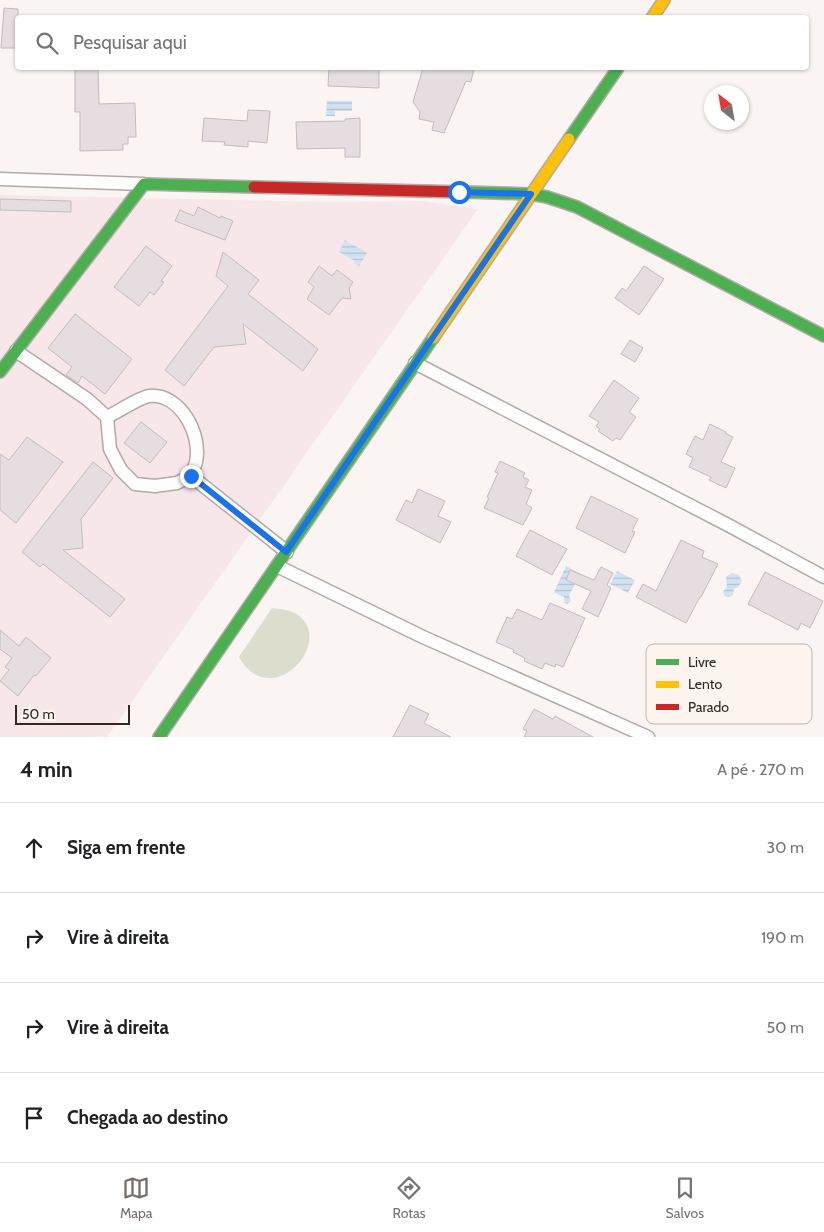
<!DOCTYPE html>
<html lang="pt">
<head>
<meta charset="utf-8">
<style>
	:root { --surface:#fff; --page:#f6f6f6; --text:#202124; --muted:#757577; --line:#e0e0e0; --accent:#776f6c }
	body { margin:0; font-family:Cabin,sans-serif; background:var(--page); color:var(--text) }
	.compass { position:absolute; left:704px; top:85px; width:45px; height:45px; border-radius:50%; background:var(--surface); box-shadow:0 1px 4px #0004; rotate:329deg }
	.scale { position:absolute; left:15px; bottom:12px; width:115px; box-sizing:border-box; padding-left:5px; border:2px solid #312824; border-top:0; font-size:14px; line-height:18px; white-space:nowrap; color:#312824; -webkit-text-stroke:4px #fdf3ef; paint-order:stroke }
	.stop { position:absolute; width:15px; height:15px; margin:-11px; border:4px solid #1a73e8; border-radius:50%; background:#fff }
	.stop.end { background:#1a73e8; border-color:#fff; box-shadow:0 1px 5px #0008 }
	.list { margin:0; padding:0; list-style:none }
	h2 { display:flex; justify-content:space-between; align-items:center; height:65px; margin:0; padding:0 20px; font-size:21px }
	h2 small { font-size:16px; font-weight:400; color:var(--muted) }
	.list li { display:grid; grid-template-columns:32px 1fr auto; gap:15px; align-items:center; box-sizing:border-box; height:90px; padding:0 20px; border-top:1px solid var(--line) }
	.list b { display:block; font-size:19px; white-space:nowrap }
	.list em { font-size:16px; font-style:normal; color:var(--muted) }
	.icon { flex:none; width:28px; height:28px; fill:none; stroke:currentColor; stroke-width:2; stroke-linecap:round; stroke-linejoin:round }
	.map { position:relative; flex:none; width:824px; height:737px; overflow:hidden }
	.search { position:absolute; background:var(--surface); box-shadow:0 1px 4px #0004; left:15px; right:15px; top:15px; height:55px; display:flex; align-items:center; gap:12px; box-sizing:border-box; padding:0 18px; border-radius:5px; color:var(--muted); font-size:19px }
	.sheet { height:425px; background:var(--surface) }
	nav { display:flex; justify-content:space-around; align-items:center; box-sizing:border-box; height:70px; border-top:1px solid var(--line); background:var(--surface); font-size:14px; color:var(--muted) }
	nav a { display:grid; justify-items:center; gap:2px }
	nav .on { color:var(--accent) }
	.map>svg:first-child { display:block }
</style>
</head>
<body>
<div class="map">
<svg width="824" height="737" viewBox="0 0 824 737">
	<defs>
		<pattern id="water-rules" width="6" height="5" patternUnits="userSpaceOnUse" patternTransform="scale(1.25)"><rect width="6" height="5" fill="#d1e2f2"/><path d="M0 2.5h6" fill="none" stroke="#b4c2cf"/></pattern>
	</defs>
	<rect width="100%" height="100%" fill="#faf4f2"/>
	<path fill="#f8e7e9" d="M0 195 327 202 421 201 478 209 107 737H0Z"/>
	<path fill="#ddddcd" d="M272 608C281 609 290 610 298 615 336 643 270 713 239 657Z"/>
	<path fill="url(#water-rules)" d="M327 101H352V111H335V116H326Z
		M345 240 367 253 359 266 354 263 355 261 339 252Z
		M566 566 581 574 569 595 571 601 567 604 564 602V597L554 592Z
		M617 571 635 580 628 593 610 584Z
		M732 573 739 575 742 581 738 587 734 589 733 595 729 597 725 596 723 592 727 586 726 577Z"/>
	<path fill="#e5dde0" stroke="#c2bcbe" d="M4 8 18 9V48H1Z
		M75 68H98L99 104 135 103 136 137H128V144H123V150L80 151V112H75Z
		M329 68H379V88L328 86Z
		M423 68H474L471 82 466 81 444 133 432 130 434 122 419 119 420 112 413 102Z
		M248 110 270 111 267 143 248 141V147L224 145 225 142 202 141 204 118 247 121Z
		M360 118V157H345V148L297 149 296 122 345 121V119Z
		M0 199 71 201V212L0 210Z
		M198 207 220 218 221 216 233 221 225 240 175 221 180 210 194 216Z
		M146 246 172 266 161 281 164 282 154 295 150 292 139 306 114 287Z
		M223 252 259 280 248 294 318 349 303 371 243 324 246 344 214 347 184 386 165 370 228 286 216 276Z
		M319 266 332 276 337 270 353 282 349 288 351 299 342 298 329 315 307 299 314 287 308 282Z
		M644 266 664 279 639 315 615 298 622 288 626 291Z
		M75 314 132 359 105 394 82 376 78 383 66 375 72 367 48 348Z
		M630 340 643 348 635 362 621 354Z
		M614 380 639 398 629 412 636 417 620 440 616 438 613 441 598 431 600 429 596 426 599 422 589 416Z
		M141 422 167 442 150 463 124 443Z
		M710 424 726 432 725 433 733 437 721 462 735 468 726 488 709 480 711 477 689 467 693 458 686 454 695 436 703 440Z
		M27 437 63 462 16 523 0 510V454L9 460Z
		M500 461 525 473 523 477 529 480 525 487 532 490 526 504 532 508 523 525 484 508 489 498 487 497 498 473 495 472Z
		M93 462 113 478 81 519 83 548 63 550 125 599 110 617 43 564 40 567 22 552Z
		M418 489 445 501 438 516 451 522 440 543 396 520 406 500 412 503Z
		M591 496 638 519 632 531 635 532 625 553 576 528Z
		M530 530 567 549 552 575 516 556Z
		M681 540 704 551 702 557 718 564 701 597H700L686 623 636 597 643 584 656 591Z
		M601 567 613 573 607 585 611 588 598 617 582 609 591 591 566 580 570 570 594 580Z
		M765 572 823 601 810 628 801 623 798 630 748 604Z
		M550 603 585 618 563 667 556 664 555 667 545 663 542 669 524 661 525 658 513 652 514 650 496 642 507 617 512 619 517 609 542 620Z
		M0 630 19 646 26 637 51 658 36 676 34 675 18 696 0 681 9 670 5 667 12 658 0 649Z
		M410 705 429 714 424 723 451 737H393Z
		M534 709 553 719 555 716 593 737H524L527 731 523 729Z"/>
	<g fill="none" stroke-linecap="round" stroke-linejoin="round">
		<g stroke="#b1aaa8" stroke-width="15">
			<path id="street" d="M0 179 144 184
				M16 351 87 399 107 417 110 449 121 470 135 484 155 486 177 483 191 476 287 552
				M415 363 728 525 824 577
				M107 417C116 413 140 397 149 396 180 393 202 434 196 462 195 466 193 471 191 476
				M277 566 423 637 648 737"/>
		</g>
		<g stroke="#b1aaa8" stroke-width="14">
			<path id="fast" d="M569 139 618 68
				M464 192 531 194 547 197 577 207 824 336
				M0 372 144 184 254 187
				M159 737 433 338"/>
		</g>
		<g stroke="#b1aaa8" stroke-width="14">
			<path id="slow" d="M652 18 664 0
				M433 338 569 139"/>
		</g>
		<g stroke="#b1aaa8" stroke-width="14">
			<path id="jam" d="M254 187 464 192"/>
		</g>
		<use href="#street" stroke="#fefdfd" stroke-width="12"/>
		<use href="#fast" stroke="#4caf50" stroke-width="11"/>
		<use href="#slow" stroke="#ffc107" stroke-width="11"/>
		<use href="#jam" stroke="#c62828" stroke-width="11"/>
	</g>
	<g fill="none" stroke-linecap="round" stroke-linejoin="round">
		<path stroke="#1a73e8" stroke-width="6" d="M191 476 286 552 531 194 459 192"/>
	</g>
	<rect x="646" y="644" width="166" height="80" rx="8" fill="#fdf3ef" stroke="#c0b6b2" stroke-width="1"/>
	<rect x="656" y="659" width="23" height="6" fill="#4caf50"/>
	<rect x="656" y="681" width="23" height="7" fill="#ffc107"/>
	<rect x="656" y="704" width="23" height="6" fill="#c62828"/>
	<g font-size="14" fill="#312824">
		<text x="688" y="667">Livre</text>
		<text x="688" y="689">Lento</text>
		<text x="688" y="712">Parado</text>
	</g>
</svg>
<svg class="compass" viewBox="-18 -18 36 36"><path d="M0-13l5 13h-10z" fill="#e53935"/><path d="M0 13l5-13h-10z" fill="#757577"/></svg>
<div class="scale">50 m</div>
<div class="stop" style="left:459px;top:192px"></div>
<div class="stop end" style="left:191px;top:476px"></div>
<div class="search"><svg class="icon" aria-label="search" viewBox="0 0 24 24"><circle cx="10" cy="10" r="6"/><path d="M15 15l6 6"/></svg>Pesquisar aqui</div>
</div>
<section class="sheet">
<h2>4 min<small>A pé · 270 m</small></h2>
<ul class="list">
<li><svg class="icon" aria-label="ahead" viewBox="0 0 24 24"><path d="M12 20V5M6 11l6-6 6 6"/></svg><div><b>Siga em frente</b></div><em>30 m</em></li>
<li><svg class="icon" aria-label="right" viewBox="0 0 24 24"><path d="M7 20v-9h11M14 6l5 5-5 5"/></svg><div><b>Vire à direita</b></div><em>190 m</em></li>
<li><svg class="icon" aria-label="right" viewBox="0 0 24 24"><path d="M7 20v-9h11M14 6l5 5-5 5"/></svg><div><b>Vire à direita</b></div><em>50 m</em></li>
<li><svg class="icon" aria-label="arrive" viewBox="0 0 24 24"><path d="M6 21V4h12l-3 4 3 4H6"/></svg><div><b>Chegada ao destino</b></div></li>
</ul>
</section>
<nav>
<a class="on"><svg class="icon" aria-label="map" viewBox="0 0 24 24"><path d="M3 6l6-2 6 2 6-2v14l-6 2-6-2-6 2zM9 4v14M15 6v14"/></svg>Mapa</a>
<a><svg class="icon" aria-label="directions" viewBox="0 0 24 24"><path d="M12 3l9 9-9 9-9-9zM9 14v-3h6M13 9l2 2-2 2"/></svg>Rotas</a>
<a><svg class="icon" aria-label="saved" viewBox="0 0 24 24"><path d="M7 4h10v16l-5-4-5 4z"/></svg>Salvos</a>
</nav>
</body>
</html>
